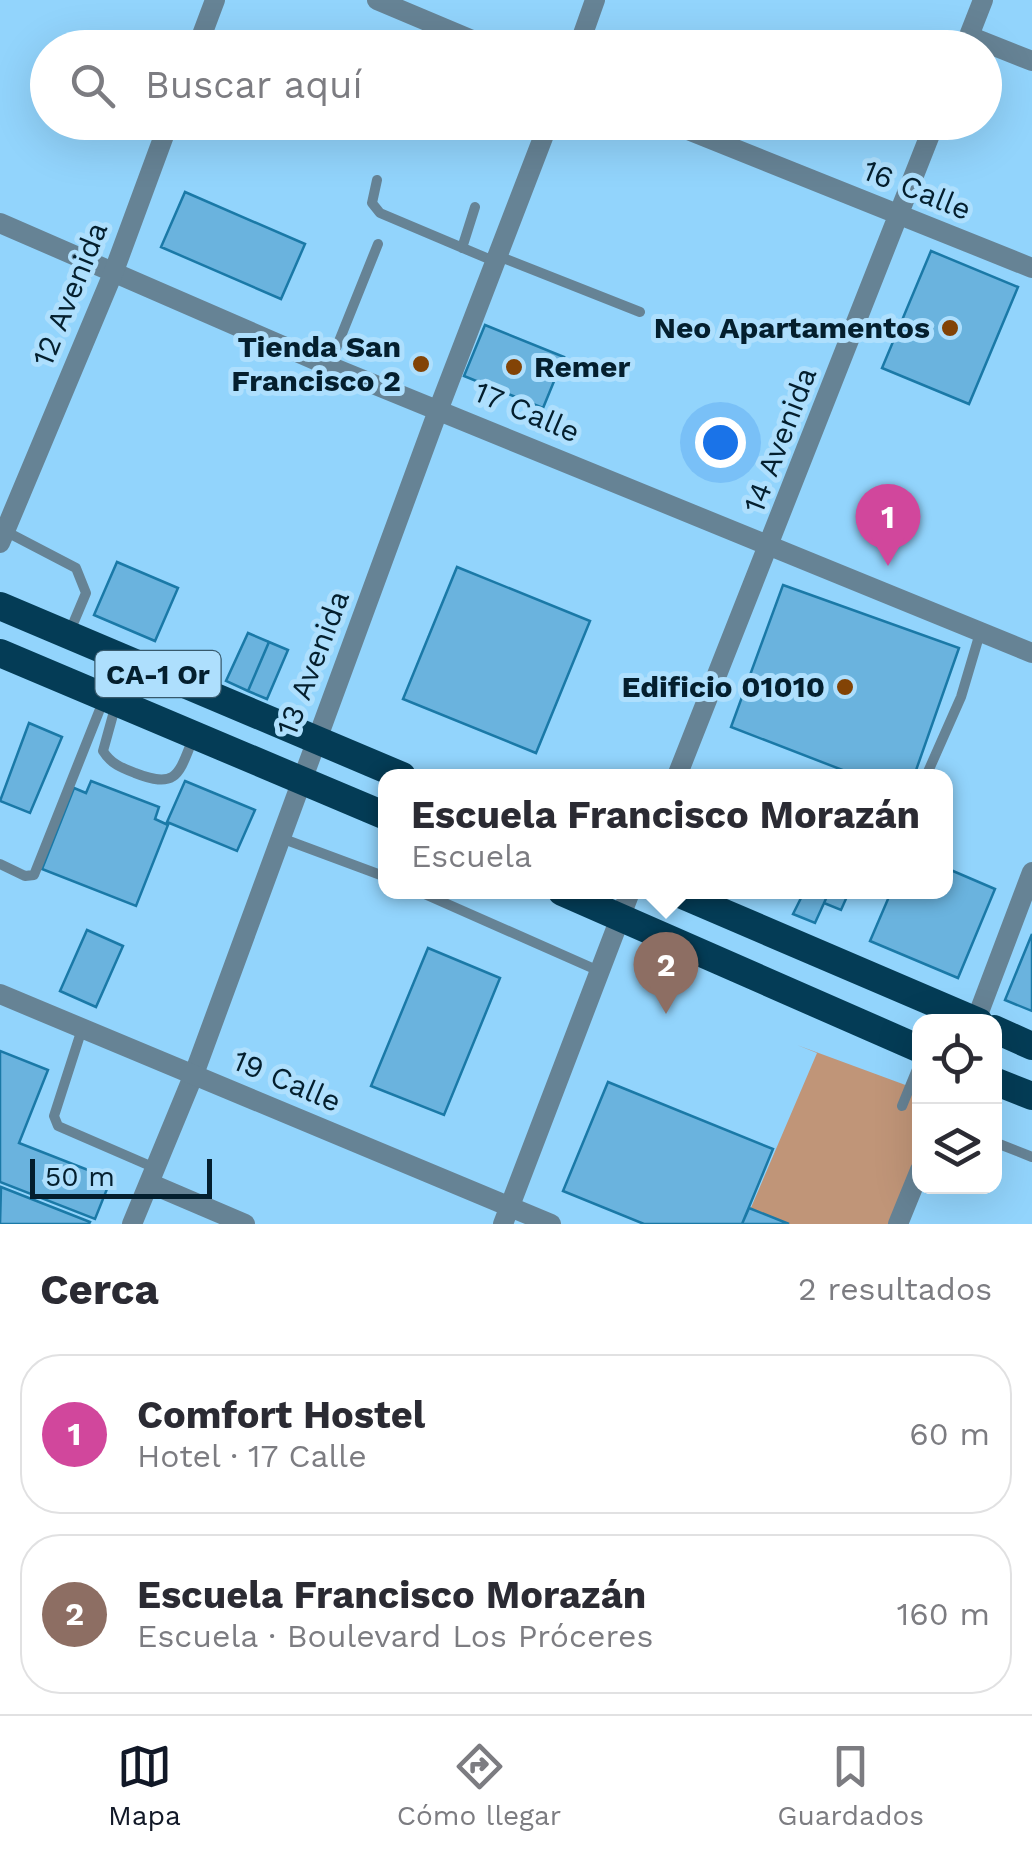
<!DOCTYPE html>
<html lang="es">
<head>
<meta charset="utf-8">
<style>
	:root { --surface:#fff; --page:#f7f7f7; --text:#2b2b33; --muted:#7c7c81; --line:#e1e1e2; --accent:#111827 }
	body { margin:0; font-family:"Work Sans",sans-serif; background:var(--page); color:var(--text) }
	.controls { position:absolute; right:30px; bottom:30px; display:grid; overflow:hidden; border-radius:20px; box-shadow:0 10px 40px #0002 }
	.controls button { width:90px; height:90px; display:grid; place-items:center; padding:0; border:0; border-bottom:2px solid var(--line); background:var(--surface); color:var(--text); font:50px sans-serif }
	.scale { position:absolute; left:30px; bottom:25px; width:182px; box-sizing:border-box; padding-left:10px; border:5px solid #041f2e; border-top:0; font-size:28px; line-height:35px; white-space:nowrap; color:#041f2e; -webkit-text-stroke:8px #aedffd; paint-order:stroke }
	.you { position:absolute; left:720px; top:442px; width:35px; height:35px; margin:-25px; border:8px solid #fff; border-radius:50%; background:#1a73e8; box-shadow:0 0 0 15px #1a73e833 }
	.badge { display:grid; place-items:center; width:65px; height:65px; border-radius:50%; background:var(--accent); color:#fff; font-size:32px; font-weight:700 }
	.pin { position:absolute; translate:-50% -82px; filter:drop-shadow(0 2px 5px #0008) }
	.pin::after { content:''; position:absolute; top:52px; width:35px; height:30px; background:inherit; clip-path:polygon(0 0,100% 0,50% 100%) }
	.popup { position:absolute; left:378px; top:769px; width:575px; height:130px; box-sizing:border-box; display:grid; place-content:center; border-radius:20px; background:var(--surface); filter:drop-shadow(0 2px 8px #0005); font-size:32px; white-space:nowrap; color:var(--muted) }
	.popup b { font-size:38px; color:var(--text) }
	.popup::after { content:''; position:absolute; left:50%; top:100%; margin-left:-20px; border:20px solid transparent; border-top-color:var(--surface) }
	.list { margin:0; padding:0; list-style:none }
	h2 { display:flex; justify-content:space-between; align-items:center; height:130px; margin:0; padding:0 40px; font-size:42px }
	h2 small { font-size:32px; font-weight:400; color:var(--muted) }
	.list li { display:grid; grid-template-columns:65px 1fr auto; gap:30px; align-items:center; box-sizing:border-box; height:160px; margin:0 20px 20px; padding:0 20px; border:2px solid var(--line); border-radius:40px }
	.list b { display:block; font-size:38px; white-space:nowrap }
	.list p { margin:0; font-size:32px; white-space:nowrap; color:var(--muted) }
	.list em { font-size:32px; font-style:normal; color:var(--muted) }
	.icon { flex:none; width:55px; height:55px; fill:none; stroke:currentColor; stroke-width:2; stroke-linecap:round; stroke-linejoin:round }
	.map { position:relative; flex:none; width:1032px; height:1224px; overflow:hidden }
	.search { position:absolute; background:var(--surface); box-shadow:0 10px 40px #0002; left:30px; right:30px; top:30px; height:110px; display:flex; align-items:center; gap:25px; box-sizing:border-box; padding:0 35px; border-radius:55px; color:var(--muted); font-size:38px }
	.sheet { height:490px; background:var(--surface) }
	nav { display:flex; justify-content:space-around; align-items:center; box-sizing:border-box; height:140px; border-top:2px solid var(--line); background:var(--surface); font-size:28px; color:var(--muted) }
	nav a { display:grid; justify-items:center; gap:5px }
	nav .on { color:var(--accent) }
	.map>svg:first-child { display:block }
</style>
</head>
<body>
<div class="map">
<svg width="1032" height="1224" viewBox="0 0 1032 1224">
	<rect width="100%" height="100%" fill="#92d4fc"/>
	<path fill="#c09578" d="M797 1045 919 1090V1166L897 1224H744L817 1053Z"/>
	<path fill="#6ab3de" stroke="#1a79a7" stroke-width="2.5" d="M185 192 305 244 281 299 161 247Z
		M931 251 1018 287 969 404 882 368Z
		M485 325 564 357 543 408 464 376Z
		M117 562 178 588 155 641 94 615Z
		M457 567 590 621 536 753 403 699Z
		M783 585 959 648 914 776H858L731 727Z
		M248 633 269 642 248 691 226 681Z
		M269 642 288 650 267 699 248 691Z
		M29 723 62 737 30 813 0 801Z
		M91 781 159 807 155 819 168 825 136 906 42 869 74 788 86 793Z
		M185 781 255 810 237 851 167 822Z
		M946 868 995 889 958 978 870 941 891 892H946Z
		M804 892H829L815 923 793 914Z
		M829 892H849L841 910 824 903Z
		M87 930 123 946 96 1007 60 991Z
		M1032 934V1011L1005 1000Z
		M428 948 500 978 444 1115 371 1086Z
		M0 1051 48 1070 19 1143 111 1179 95 1219 0 1182Z
		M608 1082 773 1149 742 1224H644L563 1191Z
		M1 1187 90 1222 89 1224H0Z
		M749 1208 789 1224H742Z"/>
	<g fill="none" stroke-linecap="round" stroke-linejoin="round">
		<path stroke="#668395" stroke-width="10" d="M377 180 372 203 380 213 496 262
			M462 248 475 207
			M498 256 640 312
			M329 366 378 244
			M5 531 76 568 86 593 70 631
			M116 704 103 751C111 764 122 768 135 773 178 790 179 773 194 736
			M927 774 961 697 980 633
			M281 838 386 877
			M0 864 25 876 34 875 104 699
			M420 892 599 971
			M82 1029 54 1116 58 1126 155 1168
			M902 1106 920 1062
			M994 1142 1032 1157"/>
		<path stroke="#668395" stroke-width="20" d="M377 0 491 48
			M969 36 1032 61
			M965 46 983 0
			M578 48 595 0
			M668 122 1032 268
			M0 223 329 366 1032 653
			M677 776 935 122
			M976 1020 1032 872
			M149 1183 245 1224
			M132 1224 194 1074 439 408 549 122
			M898 1224 920 1170"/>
		<path stroke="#668395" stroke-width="20" d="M197 48 215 0
			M0 543 114 271 169 122
			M0 994 551 1224
			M503 1224 630 892"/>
		<path stroke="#043c56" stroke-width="28" d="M0 606 402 776
			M0 653 386 816
			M562 892 920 1049
			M675 892 979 1022
			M994 1029 1032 1046
			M994 1081 1032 1096"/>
	</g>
	<g fill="#824306" stroke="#aedffd" stroke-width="4">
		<circle cx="950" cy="328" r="10"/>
		<circle cx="421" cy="364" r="10"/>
		<circle cx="514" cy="367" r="10"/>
		<circle cx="845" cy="687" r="10"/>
	</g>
	<g text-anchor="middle" stroke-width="10" stroke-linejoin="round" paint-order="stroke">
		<rect fill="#aedffd" stroke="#37596c" stroke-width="2.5" x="95.5" y="651" width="125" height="46" rx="8"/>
		<g font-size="28" font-weight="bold" fill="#041f2e">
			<text x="158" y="684">CA-1 Or</text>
		</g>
		<g font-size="30" fill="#041f2e" stroke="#aedffd">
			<text transform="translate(917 190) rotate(22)" y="10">16 Calle</text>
			<text transform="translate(70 294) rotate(-68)" y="10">12 Avenida</text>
			<text transform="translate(527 412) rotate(23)" y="10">17 Calle</text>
			<text transform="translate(780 440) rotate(-69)" y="10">14 Avenida</text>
			<text transform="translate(313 663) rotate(-69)" y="10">13 Avenida</text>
			<text transform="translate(287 1081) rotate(23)" y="10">19 Calle</text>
		</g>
		<g font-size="30" font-weight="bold" fill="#041f2e" stroke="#aedffd" text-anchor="end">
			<text x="930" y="338">Neo Apartamentos</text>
			<text x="401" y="357">Tienda San<tspan x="401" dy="34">Francisco 2</tspan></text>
			<text x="534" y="377" text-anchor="start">Remer</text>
			<text x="825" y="697">Edificio 01010</text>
		</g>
	</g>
</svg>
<div class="controls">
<button><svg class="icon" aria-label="locate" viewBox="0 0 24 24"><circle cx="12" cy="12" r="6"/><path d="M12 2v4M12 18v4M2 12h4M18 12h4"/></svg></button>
<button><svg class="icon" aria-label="layers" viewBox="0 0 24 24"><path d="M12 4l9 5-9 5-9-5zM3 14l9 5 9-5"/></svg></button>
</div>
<div class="scale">50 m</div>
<div class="you"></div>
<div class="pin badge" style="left:888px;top:566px;background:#d1479c">1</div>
<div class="pin badge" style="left:666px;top:1014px;background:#8d6e63">2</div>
<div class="popup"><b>Escuela Francisco Morazán</b>Escuela</div>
<div class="search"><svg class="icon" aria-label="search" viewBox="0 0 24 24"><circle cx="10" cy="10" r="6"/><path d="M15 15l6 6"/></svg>Buscar aquí</div>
</div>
<section class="sheet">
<h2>Cerca<small>2 resultados</small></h2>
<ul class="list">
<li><span class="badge" style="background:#d1479c">1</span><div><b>Comfort Hostel</b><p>Hotel · 17 Calle</p></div><em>60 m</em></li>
<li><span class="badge" style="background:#8d6e63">2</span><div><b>Escuela Francisco Morazán</b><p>Escuela · Boulevard Los Próceres</p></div><em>160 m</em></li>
</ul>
</section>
<nav>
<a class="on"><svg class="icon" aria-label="map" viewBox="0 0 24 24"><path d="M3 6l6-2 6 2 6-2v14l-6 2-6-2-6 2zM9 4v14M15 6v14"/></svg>Mapa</a>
<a><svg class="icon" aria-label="directions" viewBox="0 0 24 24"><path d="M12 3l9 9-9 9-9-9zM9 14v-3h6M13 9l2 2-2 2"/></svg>Cómo llegar</a>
<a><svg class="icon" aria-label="saved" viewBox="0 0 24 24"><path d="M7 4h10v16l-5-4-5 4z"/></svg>Guardados</a>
</nav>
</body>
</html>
